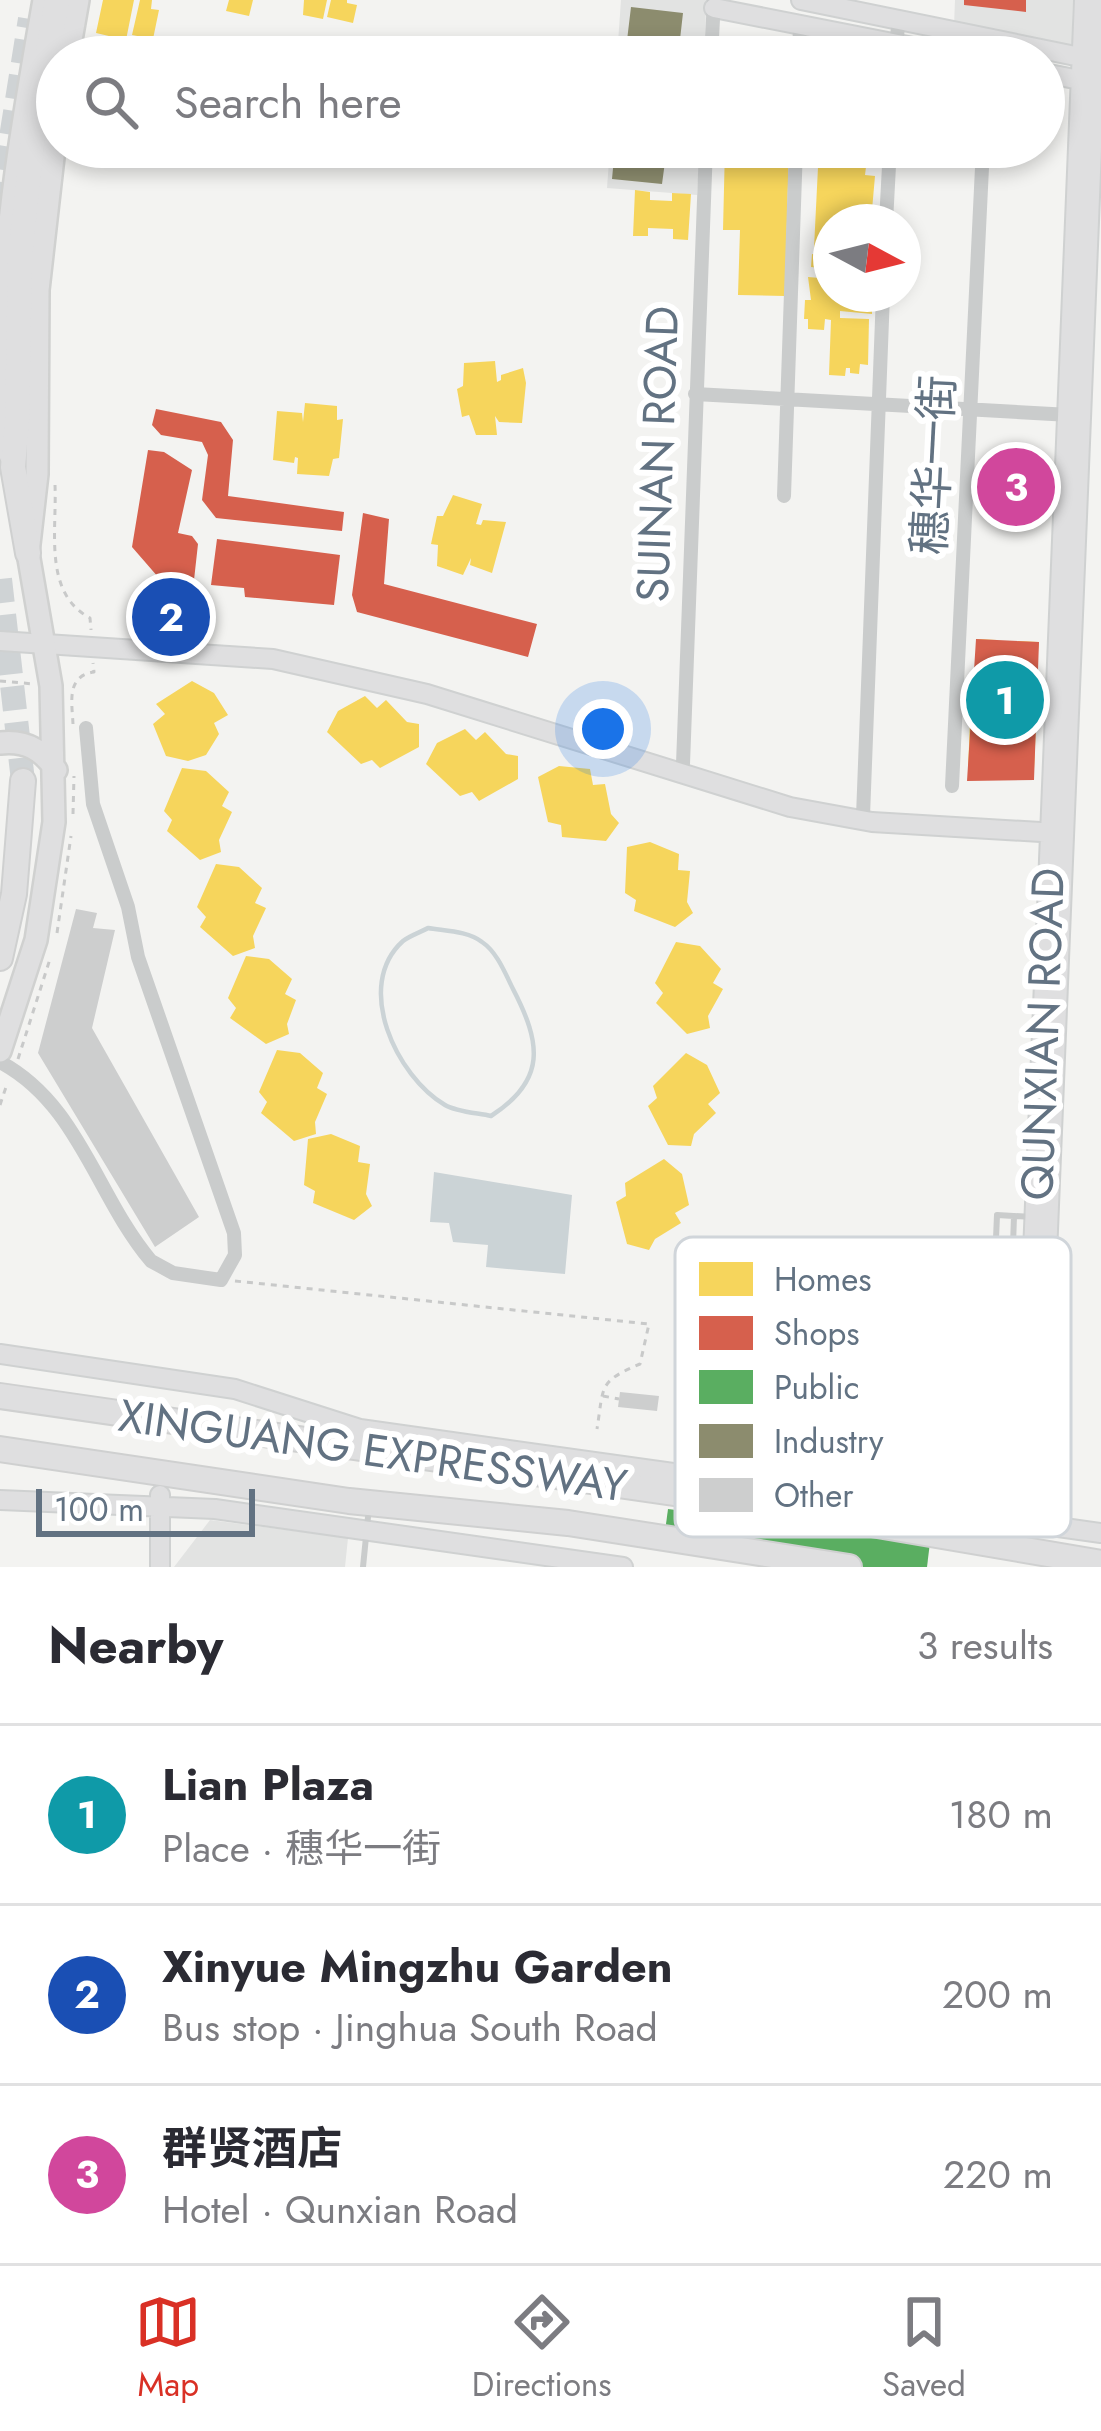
<!DOCTYPE html>
<html lang="en">
<head>
<meta charset="utf-8">
<style>
	:root { --surface:#fff; --page:#f2f2f3; --text:#2b2b33; --muted:#7c7c81; --line:#e1e1e2; --accent:#d93025 }
	body { margin:0; font-family:Jost,"Noto Sans SC",sans-serif; background:var(--page); color:var(--text) }
	.compass { position:absolute; left:813px; top:204px; width:108px; height:108px; border-radius:50%; background:var(--surface); box-shadow:0 6px 18px #0003; rotate:97deg }
	.scale { position:absolute; left:36px; bottom:30px; width:219px; box-sizing:border-box; padding-left:12px; border:6px solid #627282; border-top:0; font-size:33px; line-height:42px; white-space:nowrap; color:#627282; -webkit-text-stroke:9px #fff; paint-order:stroke }
	.you { position:absolute; left:603px; top:729px; width:42px; height:42px; margin:-30px; border:9px solid #fff; border-radius:50%; background:#1a73e8; box-shadow:0 0 0 18px #1a73e833 }
	.badge { display:grid; place-items:center; width:78px; height:78px; border-radius:50%; background:var(--accent); color:#fff; font-size:39px; font-weight:700 }
	.pin { position:absolute; translate:-50% -50%; border:6px solid #fff; box-shadow:0 3px 12px #0006 }
	.list { margin:0; padding:0; list-style:none }
	h2 { display:flex; justify-content:space-between; align-items:center; height:156px; margin:0; padding:0 48px; font-size:51px }
	h2 small { font-size:39px; font-weight:400; color:var(--muted) }
	.list li { display:grid; grid-template-columns:78px 1fr auto; gap:36px; align-items:center; box-sizing:border-box; height:180px; padding:0 48px; border-top:3px solid var(--line) }
	.list b { display:block; font-size:45px; white-space:nowrap }
	.list p { margin:0; font-size:39px; white-space:nowrap; color:var(--muted) }
	.list em { font-size:39px; font-style:normal; color:var(--muted) }
	.icon { flex:none; width:66px; height:66px; fill:none; stroke:currentColor; stroke-width:2; stroke-linecap:round; stroke-linejoin:round }
	.map { position:relative; flex:none; width:1101px; height:1567px; overflow:hidden }
	.search { position:absolute; background:var(--surface); box-shadow:0 6px 18px #0003; left:36px; right:36px; top:36px; height:132px; display:flex; align-items:center; gap:30px; box-sizing:border-box; padding:0 42px; border-radius:66px; color:var(--muted); font-size:45px }
	.sheet { height:696px; background:var(--surface) }
	nav { display:flex; justify-content:space-around; align-items:center; box-sizing:border-box; height:168px; border-top:3px solid var(--line); background:var(--surface); font-size:33px; color:var(--muted) }
	nav a { display:grid; justify-items:center; gap:6px }
	nav .on { color:var(--accent) }
	.map>svg:first-child { display:block }
</style>
</head>
<body>
<div class="map">
<svg width="1101" height="1567" viewBox="0 0 1101 1567">
	<rect width="100%" height="100%" fill="#f3f3f1"/>
	<path fill="#e2e3e2" d="M621 0H706L705 57H617Z
		M955 0H1073L1072 50 954 26Z
		M610 147H700L697 195 607 188Z
		M210 1520 348 1538 345 1567H174Z"/>
	<path fill="#cbd3d6" d="M434 1172 572 1195 565 1274 486 1267 488 1245 453 1242 449 1223 430 1222Z"/>
	<path fill="#f6d55c" d="M103 0H134L126 40 96 33Z
		M140 0H152L151 9 159 10 153 39 132 35Z
		M229 0H253L249 16 226 11Z
		M304 0H327L323 19 303 15Z
		M331 0H347V3L357 5 353 23 327 17Z
		M725 147H789L785 296 738 295 740 230H723Z
		M819 147H875L874 168 866 167 865 175 875 176 872 210 865 209 864 215 873 216V222H831V250L814 248Z
		M635 190 650 192V200L672 201V193L691 194 688 240 673 239V229L648 228V236H633Z
		M812 254 831 256V294H872V314L840 311V318L869 319 868 365 860 364 859 374 850 373V368H846L845 376 829 375 831 320 825 319 824 330 808 329V319H804L805 300H811L808 277 820 278V268L811 267Z
		M495 361 497 382 501 380V375L523 368 526 383 522 423 499 422 495 416 497 435H476L469 415 462 417 457 389 463 386 464 363Z
		M305 403 337 406V420L343 419 339 458 333 459 329 476 297 474 298 458 295 457 294 463 273 460 277 411 302 413 303 422Z
		M453 495 482 504 476 524 481 525 483 520 506 522 492 573 470 565 471 558 463 575 437 566 438 545 431 544 437 516H443Z
		M976 639 997 640 996 670H992L994 715 972 714 973 686H976Z
		M1018 641 1039 642 1034 686H1037L1036 717 1014 716 1015 688H1019Z
		M192 681 214 693 228 715 214 723 219 734 206 755 188 761 166 756 153 724 165 714 156 704Z
		M365 696 377 708 386 700 407 722 419 724V747L380 768 372 760 361 764 327 732 338 711Z
		M970 720 994 721 993 744H990L992 771 968 770Z
		M1014 723 1036 724 1034 769 1012 768Z
		M465 729 476 740 485 732 506 754 518 756V779L479 801 472 792 460 796 426 764 437 743Z
		M559 766 590 769 593 785 605 784 611 814 619 823 606 841 562 837 561 825 548 822 538 777Z
		M182 768 206 771 229 792 222 806 232 812 219 840 221 852 200 860 167 831 172 820 164 811Z
		M650 842 679 854 678 870 690 871 687 902 693 913 675 927 634 911 636 900 625 893 627 847Z
		M216 864 239 867 262 888 255 903 266 908 253 936 255 948 233 956 200 927 206 917 197 907Z
		M676 942 700 946 721 969 713 983 723 989 708 1016 710 1028 687 1034 656 1003 663 993 655 983Z
		M246 956 269 959 292 979 285 994 296 1000 287 1024 289 1034 266 1044 230 1018 236 1008 228 998Z
		M277 1050 300 1053 323 1073 317 1088 327 1094 315 1122 316 1134 294 1141 261 1113 267 1102 259 1092Z
		M686 1053 707 1065 720 1093 708 1104 716 1113 694 1134 691 1146 668 1145 648 1106 657 1098 653 1086Z
		M331 1134 360 1146 358 1162 370 1164 366 1194 372 1206 354 1220 313 1203 315 1191 304 1185 308 1139Z
		M664 1159 682 1174 689 1205 675 1213 681 1223 655 1239 649 1250 627 1244 616 1202 626 1196 625 1183Z"/>
	<path fill="#d6604d" d="M964 0H1026V12L964 5Z
		M156 409 221 422 233 440 228 496 344 512 342 531 216 518 202 500 208 455 202 442 161 435 152 425Z
		M148 450 164 452 192 470 178 533 192 536 198 544 193 589 165 585 132 547Z
		M363 513 389 519 384 584 537 624 528 657 357 612 352 595Z
		M217 539 340 555 334 605 245 597 244 588 211 585Z
		M976 639 1039 642 1034 780 967 781Z"/>
	<path fill="#5aae61" d="M668 1509 930 1542 927 1567H827L663 1547Z"/>
	<path fill="#8c8c6e" d="M631 7 683 13 678 57H625Z
		M615 147H667L662 184 612 179Z"/>
	<g fill="none" stroke-linecap="round" stroke-linejoin="round">
		<path stroke="#cbd3d6" stroke-width="4.5" d="M428 928C445 931 468 931 482 942 497 952 505 973 513 989 541 1043 547 1080 491 1116 478 1113 457 1112 445 1105 397 1077 353 986 403 941 409 936 421 932 428 928Z"/>
	</g>
	<path fill="#cdcece" d="M76 909 97 913 93 928 115 930 92 1028 199 1217 155 1247 38 1053Z
		M620 1392 659 1396 657 1411 618 1407Z"/>
	<g fill="none" stroke-linecap="round" stroke-linejoin="round">
		<path stroke="#cfd3d5" stroke-width="24" stroke-dasharray="24 12" stroke-linecap="butt" d="M0 206 30 19
			M0 579 23 781"/>
		<g stroke="#cfd1d1" stroke-width="22">
			<path id="secondary" d="M801 0 1090 59
				M714 8 964 57
				M1044 73 1090 82
				M0 641 273 659 427 694 790 807 872 822 1057 833
				M0 1354 235 1389 360 1429 1101 1533
				M0 1500 215 1509 623 1567
				M1022 1523 1084 0
				M1036 1525 1098 0
				M160 1567V1495"/>
		</g>
		<g stroke="#d0d1d0" stroke-width="26">
			<path id="primary" d="M68 57 78 0
				M10 455C1 419 2 381 2 343 4 227 24 114 44 0
				M0 743C25 740 42 749 56 770
				M0 1051 36 940 54 822 51 686 28 553 37 474 38 290 57 122"/>
		</g>
		<g stroke="#cfd0d0" stroke-width="28">
			<path id="highway" d="M28 553 13 467 17 421 20 257 33 138 57 0
				M0 958 14 894 23 781
				M0 1396 772 1507 1101 1563
				M0 1449 349 1501 568 1523 849 1567"/>
		</g>
		<path stroke="#c8c9c9" stroke-width="3" stroke-dasharray="6 6" stroke-linecap="butt" d="M55 485C57 531 43 593 90 618L91 630
			M0 681 34 684
			M73 724C72 702 66 676 94 672L93 663
			M73 814 74 776
			M57 933 71 836
			M18 1059 50 959
			M0 1105 7 1084
			M235 1281 649 1324 640 1364C598 1382 604 1385 597 1429
			M603 1396 619 1399"/>
		<path stroke="#cacccc" stroke-width="6" d="M1010 1335 1014 1216
			M1028 1336 992 1334 997 1215 1033 1217
			M363 1567 368 1517"/>
		<path stroke="#cacccc" stroke-width="14" d="M711 57 714 0
			M799 57 800 25
			M894 57 899 21
			M886 222 890 147
			M695 394 1070 415
			M784 496 796 147
			M683 764 706 147
			M952 786 983 147
			M863 816 883 294
			M0 1062C79 1104 96 1196 151 1261L173 1273 221 1280 235 1255 234 1233 138 957 128 907 93 804 86 728"/>
		<use href="#secondary" stroke="#dfdfe0" stroke-width="18"/>
		<use href="#primary" stroke="#dfdfe0" stroke-width="21"/>
		<use href="#highway" stroke="#dfdfe0" stroke-width="24"/>
	</g>
	<g text-anchor="middle" stroke-width="12" stroke-linejoin="round" paint-order="stroke">
		<g font-size="45" fill="#627282" stroke="#fff">
			<text transform="translate(657 454) rotate(-88)" y="16">SUINAN ROAD</text>
			<text transform="translate(933 465) rotate(-87)" y="16">穗华一街</text>
			<text transform="translate(1042 1034) rotate(-88)" y="16">QUNXIAN ROAD</text>
			<text transform="translate(373 1450) rotate(8)" y="16">XINGUANG EXPRESSWAY</text>
		</g>
	</g>
	<rect x="675" y="1237" width="396" height="300" rx="18" fill="#fff" stroke="#d0d5da" stroke-width="3"/>
	<rect x="699" y="1262" width="54" height="34" fill="#f6d55c"/>
	<rect x="699" y="1316" width="54" height="34" fill="#d6604d"/>
	<rect x="699" y="1370" width="54" height="34" fill="#5aae61"/>
	<rect x="699" y="1424" width="54" height="34" fill="#8c8c6e"/>
	<rect x="699" y="1478" width="54" height="34" fill="#cdcece"/>
	<g font-size="33" fill="#627282">
		<text x="774" y="1291">Homes</text>
		<text x="774" y="1345">Shops</text>
		<text x="774" y="1399">Public</text>
		<text x="774" y="1453">Industry</text>
		<text x="774" y="1507">Other</text>
	</g>
</svg>
<svg class="compass" viewBox="-18 -18 36 36"><path d="M0-13l5 13h-10z" fill="#e53935"/><path d="M0 13l5-13h-10z" fill="#7c7c81"/></svg>
<div class="scale">100 m</div>
<div class="you"></div>
<div class="pin badge" style="left:1005px;top:700px;background:#0f9aa8">1</div>
<div class="pin badge" style="left:171px;top:617px;background:#1a4fb4">2</div>
<div class="pin badge" style="left:1016px;top:487px;background:#d1479c">3</div>
<div class="search"><svg class="icon" aria-label="search" viewBox="0 0 24 24"><circle cx="10" cy="10" r="6"/><path d="M15 15l6 6"/></svg>Search here</div>
</div>
<section class="sheet">
<h2>Nearby<small>3 results</small></h2>
<ul class="list">
<li><span class="badge" style="background:#0f9aa8">1</span><div><b>Lian Plaza</b><p>Place · 穗华一街</p></div><em>180 m</em></li>
<li><span class="badge" style="background:#1a4fb4">2</span><div><b>Xinyue Mingzhu Garden</b><p>Bus stop · Jinghua South Road</p></div><em>200 m</em></li>
<li><span class="badge" style="background:#d1479c">3</span><div><b>群贤酒店</b><p>Hotel · Qunxian Road</p></div><em>220 m</em></li>
</ul>
</section>
<nav>
<a class="on"><svg class="icon" aria-label="map" viewBox="0 0 24 24"><path d="M3 6l6-2 6 2 6-2v14l-6 2-6-2-6 2zM9 4v14M15 6v14"/></svg>Map</a>
<a><svg class="icon" aria-label="directions" viewBox="0 0 24 24"><path d="M12 3l9 9-9 9-9-9zM9 14v-3h6M13 9l2 2-2 2"/></svg>Directions</a>
<a><svg class="icon" aria-label="saved" viewBox="0 0 24 24"><path d="M7 4h10v16l-5-4-5 4z"/></svg>Saved</a>
</nav>
</body>
</html>
